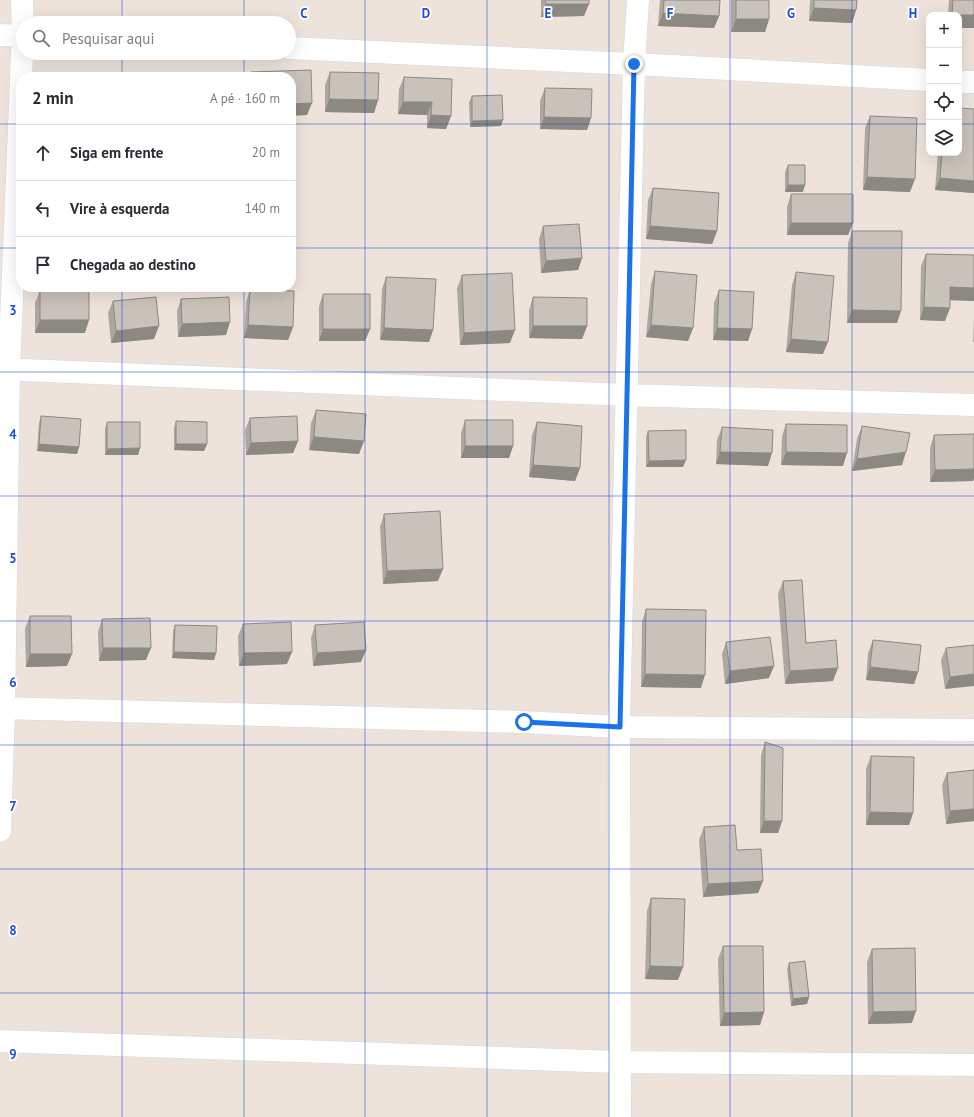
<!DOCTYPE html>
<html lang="pt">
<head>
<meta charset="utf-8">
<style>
	:root { --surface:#fff; --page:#f2f2f3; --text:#2b2b33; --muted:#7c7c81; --line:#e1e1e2 }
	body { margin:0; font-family:"PT Sans",sans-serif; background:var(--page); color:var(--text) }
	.controls { position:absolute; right:12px; top:12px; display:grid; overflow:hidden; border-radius:8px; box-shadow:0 4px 16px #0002 }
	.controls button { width:36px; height:36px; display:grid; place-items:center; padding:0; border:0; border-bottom:1px solid var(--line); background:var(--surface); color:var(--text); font:20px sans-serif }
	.stop { position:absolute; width:12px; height:12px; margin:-9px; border:3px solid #1a73e8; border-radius:50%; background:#fff }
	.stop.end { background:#1a73e8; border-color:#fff; box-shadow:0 1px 4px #0008 }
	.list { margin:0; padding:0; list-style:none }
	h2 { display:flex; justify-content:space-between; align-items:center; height:52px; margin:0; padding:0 16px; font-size:17px }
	h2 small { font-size:13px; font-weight:400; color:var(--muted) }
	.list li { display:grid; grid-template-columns:26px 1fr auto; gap:12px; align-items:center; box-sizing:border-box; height:56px; padding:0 16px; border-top:1px solid var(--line) }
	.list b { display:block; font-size:15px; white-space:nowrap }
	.list em { font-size:13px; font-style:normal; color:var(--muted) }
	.icon { flex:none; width:22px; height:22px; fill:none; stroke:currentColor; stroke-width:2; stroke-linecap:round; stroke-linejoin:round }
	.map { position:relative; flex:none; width:974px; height:1117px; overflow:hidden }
	.search { position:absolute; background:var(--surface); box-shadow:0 4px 16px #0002; left:16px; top:16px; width:280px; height:44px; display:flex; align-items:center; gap:10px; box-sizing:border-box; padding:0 14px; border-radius:22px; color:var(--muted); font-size:15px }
	.panel { position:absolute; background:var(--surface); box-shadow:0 4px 16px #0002; left:16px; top:72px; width:280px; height:220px; border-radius:16px }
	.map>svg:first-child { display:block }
</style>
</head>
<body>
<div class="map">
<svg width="974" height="1117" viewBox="0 0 974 1117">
	<rect width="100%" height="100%" fill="#ede3db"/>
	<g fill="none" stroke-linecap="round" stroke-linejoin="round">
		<g stroke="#d1d7e4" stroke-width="23">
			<path id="street" d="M638 0 634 64 929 80
				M0 35 23 36
				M289 48 634 64 619 727 620 1117
				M21 77 23 36 22 0
				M959 82H974
				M0 369 626 395 974 405
				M0 708 524 722 619 727 974 730
				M0 831 4 708 9 370 21 80
				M0 1041 619 1062 974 1065"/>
		</g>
		<use href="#street" stroke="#fff" stroke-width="22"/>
	</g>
	<path fill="#aca7a0" d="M541 0H589L584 16 541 17Z
		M660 0H720L719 16 714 28 658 26Z
		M731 0H769V19L765 32H731Z
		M810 0H857L856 10 852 23 809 21Z
		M949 0H974V28H959V15H948Z
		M330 72 378 100 374 113 325 112V85Z
		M404 77 451 116 446 129 427 128V115L398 114 399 89Z
		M545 88 591 118 587 130 540 129V101Z
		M472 96 501 126 470 127 469 102Z
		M974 109V193L935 190 938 153H959Z
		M870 116 910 192 863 190 865 128Z
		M788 165 803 192H785V172Z
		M653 188 717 231 712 244 646 239 648 200Z
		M791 194 853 223 848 235H787V207Z
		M543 226 582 258 578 270 541 273 539 239Z
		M852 231 897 323H847L848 243Z
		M926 254 974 255V301L950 300 945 321 920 320 921 266Z
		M655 271 693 328 688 341 646 337 651 284Z
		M796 272 823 354 786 352 792 285Z
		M462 275 510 343 460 345 457 288Z
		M386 277 433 330 429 342 380 340 382 289Z
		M250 289 293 327 288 340 244 338 246 302Z
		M40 290 85 333H35V303Z
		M719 290 752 329 748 341 713 340 714 303Z
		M323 294 370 329 365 341H319V306Z
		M533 297 587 326 582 339 529 338V310Z
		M181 299 226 335 178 337 177 311Z
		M113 301 154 339 111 343 108 313Z
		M974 318V342H973Z
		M316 410 359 454 309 450 311 423Z
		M41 416 79 447 77 454 37 451 39 423Z
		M250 418 298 441 293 453 246 455 245 430Z
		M465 420 513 446 509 458H461V433Z
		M176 421 207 444 204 451 174 450V428Z
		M107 422 140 448 138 455H105V429Z
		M537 422 580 468 575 481 529 477 532 435Z
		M786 424 843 466 781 465 782 436Z
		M862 426 902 465 852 471 857 439Z
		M722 427 768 466 716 464 717 440Z
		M648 431 683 467H646V437Z
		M934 435 973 481 930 482V448Z
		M384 514 438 581 383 584 380 527Z
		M783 581 806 643 833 681 785 684 778 594Z
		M646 609 701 688 641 687 642 622Z
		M30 616 67 666 26 667 25 629Z
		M102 619 146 660 99 661 98 632Z
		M243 624 287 664 239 666 238 636Z
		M175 625 216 653 214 660 172 658 173 631Z
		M315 625 361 662 313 666 311 638Z
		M873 640 918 672 914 684 866 680 868 653Z
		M726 642 769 678 725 684 722 654Z
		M974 645 945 689 941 660 946 648Z
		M765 742 782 821 778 833H760L761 755Z
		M871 756 913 813 909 825H866V769Z
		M974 770V821L946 824 942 785 947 773Z
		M704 827 737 850 763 881 758 893 703 897 699 840Z
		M651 898 678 980 645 979 647 911Z
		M723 946 764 1012 760 1025 720 1026 718 959Z
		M872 949 912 1023 868 1024 867 962Z
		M789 963 809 997 807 1004 791 1006 787 969Z"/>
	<path fill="#8c8882" d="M546 4H589L584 16 541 17Z
		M814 8 856 10 852 23 809 21Z
		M663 13 719 16 714 28 658 26Z
		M959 15H974V28H959Z
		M736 19H769L765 32H731Z
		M329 99 378 100 374 113 325 112Z
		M403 102H432L427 115 398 114Z
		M312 103 307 115 291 116V104Z
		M431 115 451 116 446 129 427 128Z
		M544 117 591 118 587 130 540 129Z
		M503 120 501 126 470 127 472 121Z
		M867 177 915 179 910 192 863 190Z
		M940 178 974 181V193L935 190Z
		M788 185H805L803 192H785Z
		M791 223H853L848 235H787Z
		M650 226 717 231 712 244 646 239Z
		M582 258 578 270 541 273 546 261Z
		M950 287 974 288V301L946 300Z
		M924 307 950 308 945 321 920 320Z
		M852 310 901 311 897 323H847Z
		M40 320H89L85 333H35Z
		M230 322 226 335 178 337 182 324Z
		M248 325 293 327 288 340 244 338Z
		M651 325 693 328 688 341 646 337Z
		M159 326 154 339 111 343 116 331Z
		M533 326H587L582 339 529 338Z
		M384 328 433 330 429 342 380 340Z
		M717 328 752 329 748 341 713 340Z
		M323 329H370L365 341H319Z
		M515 330 510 343 460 345 464 333Z
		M791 339 828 342 823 354 786 352Z
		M314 437 364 441 359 454 309 450Z
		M298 441 293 453 246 455 251 443Z
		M39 444 79 447 77 454 37 451Z
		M176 444H207L204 451 174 450Z
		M465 446H513L509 458H461Z
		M140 448 138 455H105L107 449Z
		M720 452 772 453 768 466 716 464Z
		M786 452 847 453 843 466 781 465Z
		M906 452 902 465 852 471 857 459Z
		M686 460 683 467H646L649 461Z
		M533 465 580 468 575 481 529 477Z
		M974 469V479L973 481 930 482 935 470Z
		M443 569 438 581 383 584 387 571Z
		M103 648H151L146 660 99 661Z
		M366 650 361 662 313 666 317 653Z
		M174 652 216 653 214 660 172 658Z
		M292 652 287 664 239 666 244 653Z
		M30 654H72L67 666 26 667Z
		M774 666 769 678 725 684 730 671Z
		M870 667 918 672 914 684 866 680Z
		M838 668 833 681 785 684 790 671Z
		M645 674 705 675 701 688 641 687Z
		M974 674V686L945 689 950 677Z
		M974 809V821L946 824 950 811Z
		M870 812 913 813 909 825H866Z
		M764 821H782L778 833H760Z
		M763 881 758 893 703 897 708 884Z
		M650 966 683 967 678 980 645 979Z
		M809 997 807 1004 791 1006 793 999Z
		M916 1011 912 1023 868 1024 873 1012Z
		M764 1012 760 1025 720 1026 724 1013Z"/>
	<path fill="#c8c2ba" stroke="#8c8882" d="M545 0H589V4H546Z
		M664 0H720L719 16 663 13Z
		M736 0H769V19H736Z
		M814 0H857L856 10 814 8Z
		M953 0H974V15H952Z
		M311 70 312 103 291 104V77H251V72Z
		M330 72 379 73 378 100 329 99Z
		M96 74V77H46V75Z
		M404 77 452 79 451 116 431 115 432 102H403Z
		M545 88 592 89 591 118 544 117Z
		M502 95 503 120 472 121V96Z
		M959 108 974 109V181L940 178 942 153H959Z
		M870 116 917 118 915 179 867 177Z
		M788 165H805V185H788Z
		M653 188 719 193 717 231 650 226Z
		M791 194H853V223H791Z
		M579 224 582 258 546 261 543 226Z
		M852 231H902L901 311 852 310Z
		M926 254 974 255V288L950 287V308L924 307Z
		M655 271 697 275 693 328 651 325Z
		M796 272 834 276 828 342 791 339Z
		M512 273 515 330 464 333 462 275Z
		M386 277 436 279 433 330 384 328Z
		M250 289 294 291 293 327 248 325Z
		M40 290H89V320H40Z
		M719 290 754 292 752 329 717 328Z
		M323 294H370V329H323Z
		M156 297 159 326 116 331 113 301Z
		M229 297 230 322 182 324 181 299Z
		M533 297 587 298V326H533Z
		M316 410 366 414 364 441 314 437Z
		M41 416 81 419 79 447 39 444Z
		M297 416 298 441 251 443 250 418Z
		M465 420H513V446H465Z
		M176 421 207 422V444H176Z
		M107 422H140V448L107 449Z
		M537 422 582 426 580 468 533 465Z
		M786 424 847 425V453L786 452Z
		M862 426 910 433 906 452 857 459Z
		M722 427 773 430 772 453 720 452Z
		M686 430V460L649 461 648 431Z
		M974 434V469L935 470 934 435Z
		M440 511 443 569 387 571 384 514Z
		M802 580 806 643 836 640 838 668 790 671 783 581Z
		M646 609 706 610 705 675 645 674Z
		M30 616H71L72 654H30Z
		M150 618 151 648H103L102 619Z
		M291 622 292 652 244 653 243 624Z
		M364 622 366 650 317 653 315 625Z
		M175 625 217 626 216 653 174 652Z
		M770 637 774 666 730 671 726 642Z
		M873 640 921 645 918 672 870 667Z
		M974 645V674L950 677 946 648Z
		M765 742 783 748 782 821H764Z
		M871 756 914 757 913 813 870 812Z
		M974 770V809L950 811 947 773Z
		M735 825 737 850 761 849 763 881 708 884 704 827Z
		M651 898 685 899 683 967 650 966Z
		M723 946H763L764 1012 724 1013Z
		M915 948 916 1011 873 1012 872 949Z
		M805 961 809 997 793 999 789 963Z"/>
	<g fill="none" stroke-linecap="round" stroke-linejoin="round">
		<path stroke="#1a73e8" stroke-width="5" d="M524 722 620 727 634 64"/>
	</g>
	<path fill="none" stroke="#1d4ed8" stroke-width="1" stroke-opacity="0.55" d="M122 0V23M244 0V23M365 0V1117M487 0V1117M609 0V1117M730 0V1117M852 0V1117M122 53V77M244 53V77M0 124H21M291 124H929M959 124H974M0 248H21M291 248H974M122 287V1117M244 287V1117M0 372H974M0 496H974M0 621H974M0 745H974M0 869H974M0 993H974"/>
	<g font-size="13" text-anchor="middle" font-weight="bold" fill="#1d4ed8" stroke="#fff" stroke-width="3.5" stroke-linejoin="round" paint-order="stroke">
		<text x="304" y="18">C</text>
		<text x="426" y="18">D</text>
		<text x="548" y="18">E</text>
		<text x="670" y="18">F</text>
		<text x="791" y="18">G</text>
		<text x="913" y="18">H</text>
		<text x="13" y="315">3</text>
		<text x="13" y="439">4</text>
		<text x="13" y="563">5</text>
		<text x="13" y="687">6</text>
		<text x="13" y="811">7</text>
		<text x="13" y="935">8</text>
		<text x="13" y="1059">9</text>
	</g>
</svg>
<div class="controls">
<button>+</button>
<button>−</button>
<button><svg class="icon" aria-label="locate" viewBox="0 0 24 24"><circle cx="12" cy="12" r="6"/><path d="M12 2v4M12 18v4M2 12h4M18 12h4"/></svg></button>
<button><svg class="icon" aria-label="layers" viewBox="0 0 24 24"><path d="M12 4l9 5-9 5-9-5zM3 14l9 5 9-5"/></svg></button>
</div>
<div class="stop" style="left:524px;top:722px"></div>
<div class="stop end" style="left:634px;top:64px"></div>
<div class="search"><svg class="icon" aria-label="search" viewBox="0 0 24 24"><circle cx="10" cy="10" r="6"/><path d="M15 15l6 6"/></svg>Pesquisar aqui</div>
<section class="panel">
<h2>2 min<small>A pé · 160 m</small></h2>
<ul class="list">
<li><svg class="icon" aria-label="ahead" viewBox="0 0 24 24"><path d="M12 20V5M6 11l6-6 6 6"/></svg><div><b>Siga em frente</b></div><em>20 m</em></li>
<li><svg class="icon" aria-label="left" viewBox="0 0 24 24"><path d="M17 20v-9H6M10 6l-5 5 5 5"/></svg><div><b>Vire à esquerda</b></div><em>140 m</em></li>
<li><svg class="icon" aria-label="arrive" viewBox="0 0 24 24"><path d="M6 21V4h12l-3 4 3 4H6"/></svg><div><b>Chegada ao destino</b></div></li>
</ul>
</section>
</div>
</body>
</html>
